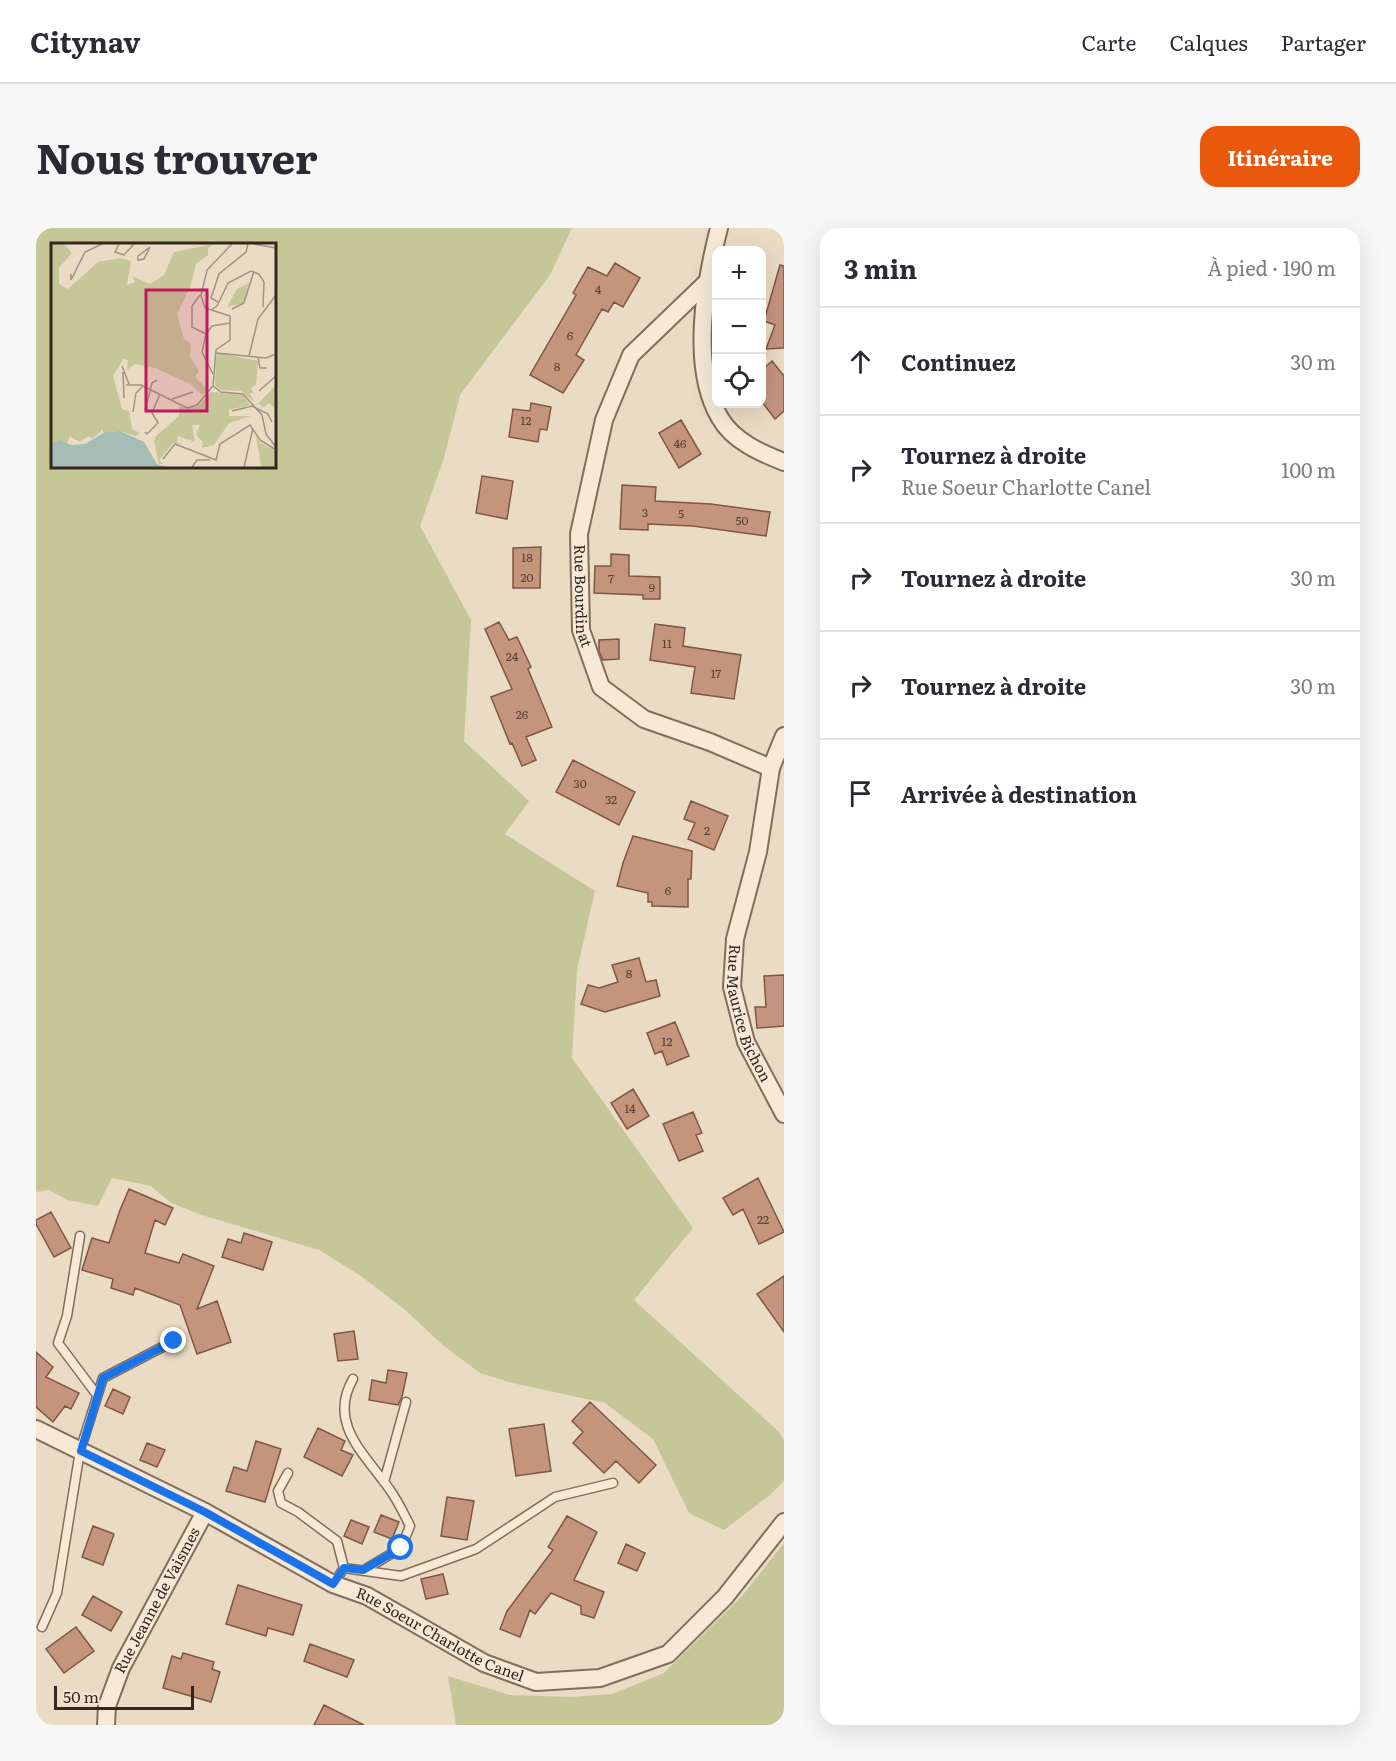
<!DOCTYPE html>
<html lang="fr">
<head>
<meta charset="utf-8">
<style>
	:root { --surface:#fff; --page:#f7f7f7; --text:#2b2b33; --muted:#7c7c81; --line:#e1e1e2; --accent:#ea580c }
	body { margin:0; font-family:Literata,serif; background:var(--page); color:var(--text) }
	.controls { position:absolute; right:18px; top:18px; display:grid; overflow:hidden; border-radius:12px; box-shadow:0 6px 24px #0002 }
	.controls button { width:54px; height:54px; display:grid; place-items:center; padding:0; border:0; border-bottom:2px solid var(--line); background:var(--surface); color:var(--text); font:30px sans-serif }
	.scale { position:absolute; left:18px; bottom:15px; width:140px; box-sizing:border-box; padding-left:6px; border:3px solid #34271f; border-top:0; font-size:16px; line-height:21px; white-space:nowrap; color:#34271f; -webkit-text-stroke:4px #f2e6d3; paint-order:stroke }
	.stop { position:absolute; width:18px; height:18px; margin:-14px; border:4px solid #1a73e8; border-radius:50%; background:#fff }
	.stop.end { background:#1a73e8; border-color:#fff; box-shadow:0 2px 6px #0008 }
	.list { margin:0; padding:0; list-style:none }
	h2 { display:flex; justify-content:space-between; align-items:center; height:78px; margin:0; padding:0 24px; font-size:26px }
	h2 small { font-size:20px; font-weight:400; color:var(--muted) }
	.list li { display:grid; grid-template-columns:39px 1fr auto; gap:18px; align-items:center; box-sizing:border-box; height:108px; padding:0 24px; border-top:2px solid var(--line) }
	.list b { display:block; font-size:22px; white-space:nowrap }
	.list p { margin:0; font-size:20px; white-space:nowrap; color:var(--muted) }
	.list em { font-size:20px; font-style:normal; color:var(--muted) }
	.icon { flex:none; width:33px; height:33px; fill:none; stroke:currentColor; stroke-width:2; stroke-linecap:round; stroke-linejoin:round }
	.map { position:relative; flex:none; width:748px; height:1497px; overflow:hidden; border-radius:18px }
	header { display:flex; align-items:center; gap:36px; box-sizing:border-box; height:84px; padding:0 30px; background:var(--surface); border-bottom:2px solid var(--line) }
	header strong { font-size:28px }
	nav { display:flex; gap:33px; margin-inline-start:auto; font-size:21px }
	.intro { display:flex; align-items:center; justify-content:space-between; box-sizing:border-box; height:144px; padding:0 36px }
	h1 { margin:0; font-size:42px }
	.button { padding:15px 27px; border-radius:18px; background:var(--accent); color:#fff; font-size:21px; font-weight:700 }
	main { display:flex; gap:36px; padding:0 36px }
	aside { flex:1; background:var(--surface); border-radius:18px; box-shadow:0 6px 24px #0002 }
	.map>svg:first-child { display:block }
</style>
</head>
<body>
<header>
<strong>Citynav</strong>
<nav><a>Carte</a><a>Calques</a><a>Partager</a></nav>
</header>
<div class="intro"><h1>Nous trouver</h1><a class="button">Itinéraire</a></div>
<main>
<div class="map">
<svg width="748" height="1497" viewBox="0 0 748 1497">
	<rect width="100%" height="100%" fill="#eadbc4"/>
	<path fill="#c6c799" fill-rule="evenodd" d="M0 0H536L514 47 424 167 408 230 384 298 435 392 428 513 493 573 469 606 559 663 541 742 536 830 657 1000 598 1072 743 1204 748 1212V1253L734 1267 688 1302 653 1285 617 1211 569 1175 476 1155 444 1145 408 1118 368 1081 325 1048 283 1022 166 987 135 975 115 958 76 950 62 978 32 972 13 962 0 964ZM16 16H238V238H16Z
		M748 1315V1497H420L412 1448 474 1467 535 1469 576 1466 628 1445 706 1368Z"/>
	<path fill="#c5947d" stroke="#805644" stroke-width="1.5" d="M579 35 604 50 587 79 578 74 572 84 566 81 540 127 548 132 527 165 494 147 540 67 537 65 552 39 571 48Z
		M744 37 748 38V120L730 121 739 97 728 93Z
		M736 133 748 148V183L739 191 726 174V142Z
		M495 175 515 179 511 202 504 201 502 214 473 209 477 181 494 183Z
		M645 192 665 226 643 240 623 205Z
		M446 248 477 253 471 291 440 285Z
		M586 257 620 259 619 273 675 276 734 284 730 308 657 298 612 296V302L584 301Z
		M505 319 504 360H477V320Z
		M575 326 593 327V348L624 349V371H607V367L558 365 559 338H575Z
		M463 394 473 412 481 409 495 439 492 441 516 499 490 509 500 532 486 538 476 515 474 516 455 469 476 461 449 401Z
		M619 396 649 400 647 418 705 427 698 471 655 465 659 439 614 432Z
		M583 411V431L567 432 563 423V412Z
		M537 532 599 564 583 597 520 564Z
		M655 573 692 588 678 622 652 611 659 595 648 591Z
		M597 608 656 623 655 651H652V679L616 678V674H612V665L581 658 587 635Z
		M603 730 610 754 620 752 624 768 569 784 545 776 552 757 563 760 582 754 576 737Z
		M748 747V798L721 800 719 779H730L728 748Z
		M639 794 653 828 631 837 626 823 619 826 611 805Z
		M597 861 613 888 591 901 575 875Z
		M657 884 666 905 660 907 667 923 643 933 627 896Z
		M722 950 748 1004 723 1016 707 981 697 987 687 970Z
		M93 961 137 980 129 997 119 992 109 1025 143 1035 147 1026 178 1038 161 1081 181 1073 195 1114 161 1126 144 1077 99 1060 97 1067 75 1060 77 1051 46 1042 56 1010 73 1015 84 982Z
		M15 984 35 1020 18 1029 0 996V992Z
		M208 1005 236 1014 227 1042 186 1029 192 1011 205 1015Z
		M748 1048V1104L721 1066Z
		M318 1103 322 1131 302 1133 298 1106Z
		M0 1124 17 1139 10 1149 43 1165 35 1181 29 1178 17 1194 0 1179Z
		M352 1142 371 1145 366 1169 362 1177 333 1172 336 1152 350 1155Z
		M77 1161 94 1169 87 1186 69 1178Z
		M554 1174 620 1237 603 1255 580 1233 568 1245 537 1215 547 1204 536 1193Z
		M508 1196 515 1243 480 1248 473 1201Z
		M282 1200 309 1213 305 1222 317 1227 306 1248 268 1229Z
		M220 1213 245 1221 229 1274 190 1263 198 1239 211 1243Z
		M111 1215 129 1222 121 1239 104 1232Z
		M411 1269 438 1273 431 1312 405 1308Z
		M345 1287 363 1294 356 1311 338 1304Z
		M531 1288 561 1304 538 1352 568 1364 558 1390 545 1386V1378L515 1365 499 1386 494 1382 484 1409 464 1401 471 1383 517 1322 512 1319Z
		M315 1292 333 1299 326 1316 308 1308Z
		M57 1298 78 1306 67 1337 46 1329Z
		M590 1316 609 1325 601 1343 582 1335Z
		M407 1346 412 1366 390 1371 385 1351Z
		M202 1357 266 1377 257 1407 232 1400 230 1408 190 1396Z
		M57 1368 86 1384 75 1403 46 1387Z
		M40 1399 58 1423 28 1445 10 1421Z
		M274 1416 318 1432 311 1449 268 1433Z
		M147 1425 178 1434 176 1441 184 1444 175 1474 127 1460 136 1428 145 1431Z
		M288 1477 328 1497H278Z"/>
	<g fill="none" stroke-linecap="round" stroke-linejoin="round">
		<g stroke="#836d5c" stroke-width="11">
			<path id="service" d="M44 1008 31 1088 22 1115 61 1167
				M317 1151C291 1196 330 1227 354 1262 362 1273 368 1286 374 1298L365 1320 328 1342
				M252 1245 242 1263 245 1275 262 1284 301 1313 308 1340
				M348 1254 370 1174
				M297 1356 308 1340 365 1348 440 1321 519 1269 577 1255
				M6 1399 21 1365 44 1223 67 1150 138 1113"/>
		</g>
		<g stroke="#836d5c" stroke-width="20">
			<g id="minor">
				<path d="M683 0C669 55 654 140 684 190 697 213 725 225 748 234"/>
				<path id="s1" d="M672 53 595 127 568 192 543 306 545 402 565 459 608 491 674 514 735 540 748 508"/>
				<path id="s2" d="M735 540 722 624 699 711 696 759 710 814 748 886"/>
				<path id="s3" d="M0 1201 169 1284 297 1356 331 1368 448 1435 500 1454 564 1450 632 1426 689 1369 748 1294"/>
				<path id="s4" d="M70 1497 71 1478 85 1440 169 1284"/>
			</g>
		</g>
		<use href="#service" stroke="#f6e9d6" stroke-width="8"/>
		<use href="#minor" stroke="#f6e9d6" stroke-width="16"/>
	</g>
	<g fill="none" stroke-linecap="round" stroke-linejoin="round">
		<path stroke="#1a73e8" stroke-width="8" d="M138 1113 67 1150 45 1223 169 1284 297 1356 308 1340 327 1342 365 1320"/>
	</g>
	<g text-anchor="middle" stroke-width="6" stroke-linejoin="round" paint-order="stroke">
		<g font-size="12" fill="#584236">
			<text x="562" y="66">4</text>
			<text x="534" y="112">6</text>
			<text x="521" y="143">8</text>
			<text x="490" y="197">12</text>
			<text x="644" y="220">46</text>
			<text x="609" y="289">3</text>
			<text x="645" y="290">5</text>
			<text x="706" y="297">50</text>
			<text x="491" y="334">18</text>
			<text x="491" y="354">20</text>
			<text x="575" y="355">7</text>
			<text x="616" y="364">9</text>
			<text x="631" y="420">11</text>
			<text x="476" y="433">24</text>
			<text x="680" y="450">17</text>
			<text x="486" y="491">26</text>
			<text x="544" y="560">30</text>
			<text x="575" y="576">32</text>
			<text x="671" y="607">2</text>
			<text x="632" y="667">6</text>
			<text x="593" y="750">8</text>
			<text x="631" y="818">12</text>
			<text x="594" y="885">14</text>
			<text x="727" y="996">22</text>
		</g>
		<g font-size="15" fill="#34271f" stroke="#f2e6d3">
			<text dy="5" stroke="none"><textPath href="#s1" startOffset="356">Rue Bourdinat</textPath></text>
			<text dy="5" stroke="none"><textPath href="#s2" startOffset="252">Rue Maurice Bichon</textPath></text>
			<text dy="5" stroke="none"><textPath href="#s4" startOffset="136">Rue Jeanne de Vaismes</textPath></text>
			<text dy="5" stroke="none"><textPath href="#s3" startOffset="454">Rue Soeur Charlotte Canel</textPath></text>
		</g>
	</g>
	<g transform="translate(15 15)">
		<rect width="225" height="225" fill="#eadbc4"/>
		<path d="M0 1H13L21 10 8 25V41L17 46 47 19 69 15 80 18 76 42 84 39 81 33 99 41 113 32 123 9 163 1 157 5V12L145 21 139 45 126 71 133 96 140 101 139 114 148 128 144 134 157 147 151 152 141 142 104 125 84 121 76 127 77 117 72 116 62 133 71 166 78 168 81 186 89 190 85 193 69 188 52 189V186L41 196 38 193 28 199 19 193 16 200 8 197 0 201ZM198 40 193 60 176 64 186 46ZM168 110 207 118 205 142 200 145 203 150H199L203 159 190 148 170 147 164 143 165 114ZM225 142V167L218 160 213 164 207 161ZM160 149 192 152 199 162 178 167V173H200L178 180 163 202 151 205 152 199 145 192 149 182H141L144 199 127 193 126 199 133 202 122 200 108 217 112 221H108L103 199 105 193 128 173V164H146ZM205 192 209 200 225 208V224H210Z" fill="#c6c799"/>
		<path d="M69 188 93 199 106 221 116 224H0V201L8 197 21 202 34 201 54 189Z" fill="#a5bdb4"/>
		<path fill="none" stroke="#a19382" stroke-width="1.5" d="M68 1 64 9 73 12 83 1M203 1 225 5M99 4 93 16 87 17V13ZM20 31V37L34 9 51 1M149 52 141 63V84L155 91 161 83 179 80M167 59 160 55 168 31 195 9 197 1M181 66 193 60 203 28M160 67 166 63 177 40 200 28 208 31 213 39 212 64M155 91 151 109 162 131M165 110 215 115 225 111M198 113 207 76 225 52M207 114 209 125H216M71 123 78 141M72 129 73 155M75 142H90L136 165 146 162 162 143M162 143 165 107 179 97V73L154 65 150 52 156 27 181 1M162 143 170 149 192 151 211 172 215 191 225 204M208 148 225 133M121 156 142 149M96 160 101 140 106 137M181 168 201 163 217 171 221 179M82 169 85 150 91 144M94 189 96 191 107 180 101 170 109 151M112 216 124 201 165 217 169 201 199 182 209 197 225 207M141 224 146 217H159M193 224 202 185"/>
		<path fill="#c2185b" fill-opacity="0.15" stroke="#c2185b" stroke-width="3" d="M95 47H156V168H95Z"/>
		<rect width="225" height="225" fill="none" stroke="#34271f" stroke-width="3"/>
	</g>
</svg>
<div class="controls">
<button>+</button>
<button>−</button>
<button><svg class="icon" aria-label="locate" viewBox="0 0 24 24"><circle cx="12" cy="12" r="6"/><path d="M12 2v4M12 18v4M2 12h4M18 12h4"/></svg></button>
</div>
<div class="scale">50 m</div>
<div class="stop" style="left:365px;top:1320px"></div>
<div class="stop end" style="left:138px;top:1113px"></div>
</div>
<aside>
<h2>3 min<small>À pied · 190 m</small></h2>
<ul class="list">
<li><svg class="icon" aria-label="ahead" viewBox="0 0 24 24"><path d="M12 20V5M6 11l6-6 6 6"/></svg><div><b>Continuez</b></div><em>30 m</em></li>
<li><svg class="icon" aria-label="right" viewBox="0 0 24 24"><path d="M7 20v-9h11M14 6l5 5-5 5"/></svg><div><b>Tournez à droite</b><p>Rue Soeur Charlotte Canel</p></div><em>100 m</em></li>
<li><svg class="icon" aria-label="right" viewBox="0 0 24 24"><path d="M7 20v-9h11M14 6l5 5-5 5"/></svg><div><b>Tournez à droite</b></div><em>30 m</em></li>
<li><svg class="icon" aria-label="right" viewBox="0 0 24 24"><path d="M7 20v-9h11M14 6l5 5-5 5"/></svg><div><b>Tournez à droite</b></div><em>30 m</em></li>
<li><svg class="icon" aria-label="arrive" viewBox="0 0 24 24"><path d="M6 21V4h12l-3 4 3 4H6"/></svg><div><b>Arrivée à destination</b></div></li>
</ul>
</aside>
</main>
</body>
</html>
